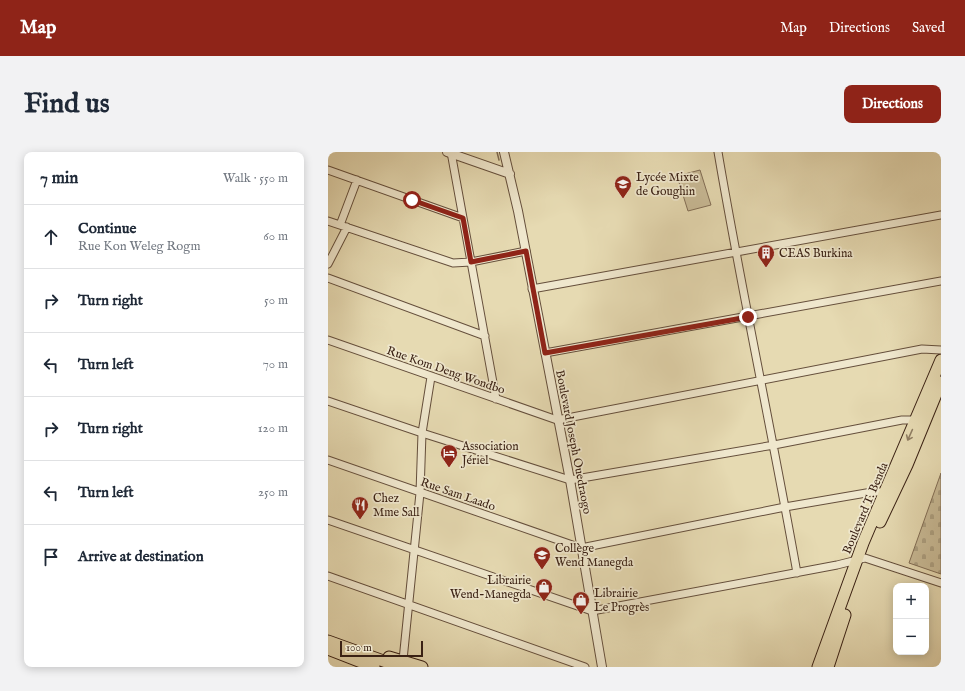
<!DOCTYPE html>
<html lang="en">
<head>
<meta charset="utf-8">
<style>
	:root { --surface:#fff; --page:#f2f2f3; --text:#1f2937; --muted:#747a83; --line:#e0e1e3; --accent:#8f2418 }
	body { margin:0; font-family:"IM FELL English",serif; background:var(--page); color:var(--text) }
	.controls { position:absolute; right:12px; bottom:12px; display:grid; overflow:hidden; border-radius:8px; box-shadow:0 2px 10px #0003 }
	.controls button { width:36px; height:36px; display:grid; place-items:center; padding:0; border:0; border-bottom:1px solid var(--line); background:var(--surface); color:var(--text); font:20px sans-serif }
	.scale { position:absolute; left:12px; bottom:10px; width:83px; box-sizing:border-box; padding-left:4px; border:2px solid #3a2114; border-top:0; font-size:11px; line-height:14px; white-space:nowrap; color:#3a2114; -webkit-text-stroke:3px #efe7cd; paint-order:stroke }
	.stop { position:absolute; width:12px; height:12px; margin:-9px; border:3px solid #8f2418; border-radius:50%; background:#fff }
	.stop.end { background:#8f2418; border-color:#fff; box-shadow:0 1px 4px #0008 }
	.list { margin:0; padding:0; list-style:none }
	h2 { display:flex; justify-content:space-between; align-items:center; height:52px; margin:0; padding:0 16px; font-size:17px }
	h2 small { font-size:13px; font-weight:400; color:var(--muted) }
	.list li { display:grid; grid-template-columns:26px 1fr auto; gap:12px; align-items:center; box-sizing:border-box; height:64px; padding:0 16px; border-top:1px solid var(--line) }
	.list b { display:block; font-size:15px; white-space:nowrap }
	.list p { margin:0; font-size:13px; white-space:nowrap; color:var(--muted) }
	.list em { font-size:13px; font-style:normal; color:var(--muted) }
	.icon { flex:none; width:22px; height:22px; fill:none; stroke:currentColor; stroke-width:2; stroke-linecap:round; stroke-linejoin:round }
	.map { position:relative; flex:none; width:613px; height:515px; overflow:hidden; border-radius:8px }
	header { display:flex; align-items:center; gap:24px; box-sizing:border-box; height:56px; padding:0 20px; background:var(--accent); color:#fff }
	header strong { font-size:19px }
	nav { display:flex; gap:22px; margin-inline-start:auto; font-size:14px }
	.intro { display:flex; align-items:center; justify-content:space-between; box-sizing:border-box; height:96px; padding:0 24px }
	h1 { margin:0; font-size:28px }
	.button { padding:10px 18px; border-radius:8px; background:var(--accent); color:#fff; font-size:14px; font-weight:700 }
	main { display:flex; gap:24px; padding:0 24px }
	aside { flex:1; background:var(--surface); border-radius:8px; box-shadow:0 2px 10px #0003 }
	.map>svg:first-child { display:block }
</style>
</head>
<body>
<header>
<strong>Map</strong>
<nav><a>Map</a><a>Directions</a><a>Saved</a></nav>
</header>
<div class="intro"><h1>Find us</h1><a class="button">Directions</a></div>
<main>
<aside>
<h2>7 min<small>Walk · 550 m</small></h2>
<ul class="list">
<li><svg class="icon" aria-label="ahead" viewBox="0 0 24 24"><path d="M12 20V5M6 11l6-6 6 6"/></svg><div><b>Continue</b><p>Rue Kon Weleg Rogm</p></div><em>60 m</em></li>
<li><svg class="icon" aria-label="right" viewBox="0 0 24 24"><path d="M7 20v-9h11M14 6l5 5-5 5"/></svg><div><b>Turn right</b></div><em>50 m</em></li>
<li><svg class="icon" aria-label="left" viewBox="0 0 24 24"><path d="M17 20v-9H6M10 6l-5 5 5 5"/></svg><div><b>Turn left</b></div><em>70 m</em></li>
<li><svg class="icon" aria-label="right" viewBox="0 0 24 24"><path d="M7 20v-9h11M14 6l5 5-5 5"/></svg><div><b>Turn right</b></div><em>120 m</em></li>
<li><svg class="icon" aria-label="left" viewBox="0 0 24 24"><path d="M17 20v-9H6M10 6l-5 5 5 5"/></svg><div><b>Turn left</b></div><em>250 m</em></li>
<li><svg class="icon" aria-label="arrive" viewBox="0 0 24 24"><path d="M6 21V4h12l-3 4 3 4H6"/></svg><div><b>Arrive at destination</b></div></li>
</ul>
</aside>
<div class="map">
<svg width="613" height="515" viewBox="0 0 613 515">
	<defs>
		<pattern id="cemetery-stones" width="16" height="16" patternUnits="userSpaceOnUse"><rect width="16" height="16" fill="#c9bb97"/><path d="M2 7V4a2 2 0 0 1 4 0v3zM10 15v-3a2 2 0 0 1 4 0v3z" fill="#ada081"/></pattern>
	</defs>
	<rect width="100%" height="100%" fill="#e6dab2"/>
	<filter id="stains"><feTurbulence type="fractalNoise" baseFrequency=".005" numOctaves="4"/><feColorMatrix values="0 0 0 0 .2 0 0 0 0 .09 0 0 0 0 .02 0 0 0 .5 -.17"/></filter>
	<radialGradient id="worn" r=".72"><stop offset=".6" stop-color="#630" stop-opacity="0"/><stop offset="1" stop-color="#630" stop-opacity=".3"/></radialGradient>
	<path fill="url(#cemetery-stones)" stroke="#826e56" d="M613 321V422L581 411Z"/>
	<path fill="#c9bb97" stroke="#826e56" d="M372 18 383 53 360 59 349 24Z"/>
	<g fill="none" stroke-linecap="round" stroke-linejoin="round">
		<path stroke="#7e6a52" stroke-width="1.5" d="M169 0 171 8"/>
		<g stroke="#654f3c" stroke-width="9">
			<path id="minor" d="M123 0 168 247
				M390 0C414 141 444 280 469 421
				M0 18 135 66
				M0 69 125 111 143 110 198 99
				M12 73 29 28
				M0 112 19 75
				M0 126 157 184
				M204 137 613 63
				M0 188 229 268 594 197 613 198
				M217 201 613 129
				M0 249 94 281 242 328 446 293 574 268H589
				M0 308 253 396 457 355 544 340H557
				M0 368 264 459 509 413 537 406 613 431
				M0 424 257 515
				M75 508 92 341 94 281 103 225"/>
		</g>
		<g stroke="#654f3c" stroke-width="10">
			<path id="tertiary" d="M119 0 182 22
				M176 0 190 59 242 328 274 515"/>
		</g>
		<g stroke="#3a2114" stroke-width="13">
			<path id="trunk" d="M552 370 579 313 613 230
				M0 489 72 515
				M0 497 46 515
				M61 505 94 515
				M490 515 535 391 613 208
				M500 515 517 463"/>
		</g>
		<use href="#minor" stroke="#efe7cd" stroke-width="7"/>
		<use href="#tertiary" stroke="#efe7cd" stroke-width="8"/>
		<use href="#trunk" stroke="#e6dab2" stroke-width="11"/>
	</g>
	<defs><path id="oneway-shaft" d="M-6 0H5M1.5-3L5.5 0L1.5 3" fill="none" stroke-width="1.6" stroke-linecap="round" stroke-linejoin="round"/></defs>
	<use stroke="#907e63" href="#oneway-shaft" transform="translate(582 283) rotate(114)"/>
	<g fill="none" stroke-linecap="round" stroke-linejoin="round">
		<path stroke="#8f2418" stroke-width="5" d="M84 48 135 66 143 110 198 99 217 201 420 165"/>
	</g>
	<defs>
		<g id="school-pin" transform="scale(0.9)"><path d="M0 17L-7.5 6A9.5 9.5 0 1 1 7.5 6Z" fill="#8f2418" stroke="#efe7cd"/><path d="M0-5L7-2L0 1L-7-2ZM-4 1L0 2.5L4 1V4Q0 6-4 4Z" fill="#fff"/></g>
		<g id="building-pin" transform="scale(0.9)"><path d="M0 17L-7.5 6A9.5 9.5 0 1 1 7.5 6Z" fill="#8f2418" stroke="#efe7cd"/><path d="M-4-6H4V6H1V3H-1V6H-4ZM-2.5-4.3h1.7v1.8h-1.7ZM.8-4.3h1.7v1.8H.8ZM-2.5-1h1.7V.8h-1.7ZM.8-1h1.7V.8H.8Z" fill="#fff"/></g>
		<g id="hotel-pin" transform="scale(0.9)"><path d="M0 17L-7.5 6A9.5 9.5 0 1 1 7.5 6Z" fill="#8f2418" stroke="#efe7cd"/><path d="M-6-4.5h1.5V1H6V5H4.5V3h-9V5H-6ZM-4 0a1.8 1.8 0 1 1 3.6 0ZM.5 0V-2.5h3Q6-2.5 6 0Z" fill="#fff"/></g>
		<g id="restaurant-pin" transform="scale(0.9)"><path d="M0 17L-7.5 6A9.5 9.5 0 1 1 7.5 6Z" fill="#8f2418" stroke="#efe7cd"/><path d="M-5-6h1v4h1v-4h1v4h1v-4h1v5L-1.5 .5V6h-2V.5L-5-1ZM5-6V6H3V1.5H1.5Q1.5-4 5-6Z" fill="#fff"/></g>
		<g id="shop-pin" transform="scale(0.9)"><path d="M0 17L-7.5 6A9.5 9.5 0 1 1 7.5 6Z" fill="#8f2418" stroke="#efe7cd"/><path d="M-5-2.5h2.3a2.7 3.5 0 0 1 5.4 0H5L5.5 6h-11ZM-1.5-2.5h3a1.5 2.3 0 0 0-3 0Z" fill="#fff"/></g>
	</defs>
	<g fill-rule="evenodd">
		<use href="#school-pin" x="295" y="32"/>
		<use href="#building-pin" x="438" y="101"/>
		<use href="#hotel-pin" x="121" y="301"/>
		<use href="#restaurant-pin" x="32" y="353"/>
		<use href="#school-pin" x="214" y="403"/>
		<use href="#shop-pin" x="216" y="435"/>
		<use href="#shop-pin" x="253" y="448"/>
	</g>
	<g text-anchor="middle" stroke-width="3.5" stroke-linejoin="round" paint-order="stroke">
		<g font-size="12" fill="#3a2114" stroke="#efe7cd" text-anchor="start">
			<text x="308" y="29">Lycée Mixte<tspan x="308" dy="14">de Goughin</tspan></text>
			<text x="451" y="105">CEAS Burkina</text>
			<text x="134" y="298">Association<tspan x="134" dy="14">Jériel</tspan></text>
			<text x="45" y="350">Chez<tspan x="45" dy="14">Mme Sall</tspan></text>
			<text x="227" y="400">Collège<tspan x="227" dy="14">Wend Manegda</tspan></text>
			<text x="203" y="432" text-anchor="end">Librairie<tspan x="203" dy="14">Wend-Manegda</tspan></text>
			<text x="266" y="445">Librairie<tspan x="266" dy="14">Le Progrès</tspan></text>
		</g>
		<g font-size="12" fill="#3a2114" stroke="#efe7cd">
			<text transform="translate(118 218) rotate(19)" y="4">Rue Kom Deng Wondbo</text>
			<text transform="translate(246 290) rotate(79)" y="4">Boulevard Joseph Ouedraogo</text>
			<text transform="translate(130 342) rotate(19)" y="4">Rue Sam Laado</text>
			<text transform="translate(537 356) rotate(-67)" y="4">Boulevard T. Benda</text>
		</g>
	</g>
	<rect width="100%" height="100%" filter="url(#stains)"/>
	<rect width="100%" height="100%" fill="url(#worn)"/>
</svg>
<div class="controls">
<button>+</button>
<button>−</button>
</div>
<div class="scale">100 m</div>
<div class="stop" style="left:84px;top:48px"></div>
<div class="stop end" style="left:420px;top:165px"></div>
</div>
</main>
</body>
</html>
